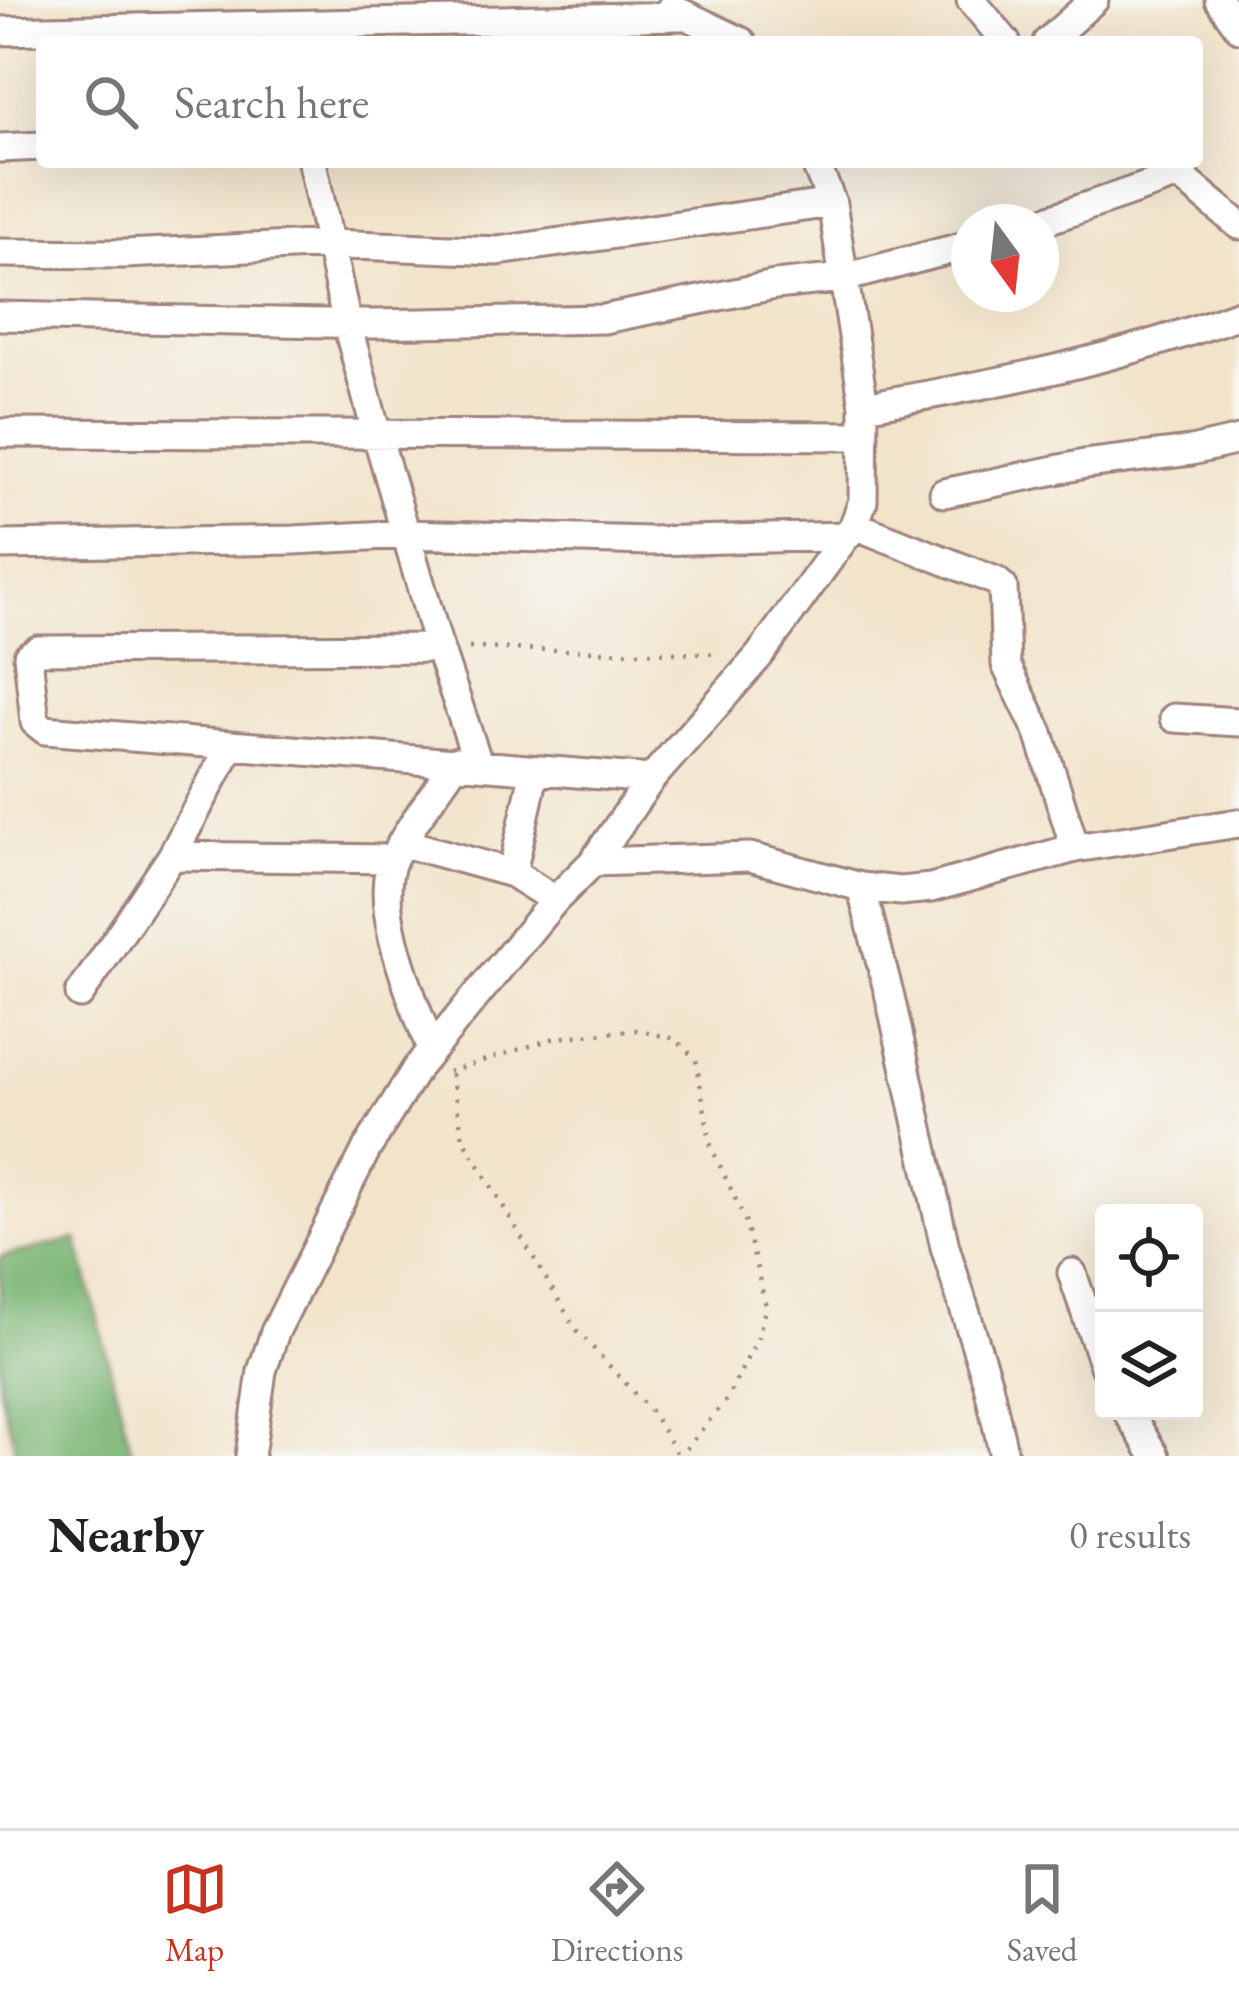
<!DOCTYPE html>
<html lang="en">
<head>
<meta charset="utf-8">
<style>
	:root { --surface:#fff; --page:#f6f6f6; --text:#222; --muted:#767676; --line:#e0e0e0; --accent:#c8321e }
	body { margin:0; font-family:"EB Garamond",serif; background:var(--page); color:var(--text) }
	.controls { position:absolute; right:36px; bottom:36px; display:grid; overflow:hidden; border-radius:12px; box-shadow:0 12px 48px #0002 }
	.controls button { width:108px; height:108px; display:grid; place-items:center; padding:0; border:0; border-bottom:3px solid var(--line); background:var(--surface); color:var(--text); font:60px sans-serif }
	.compass { position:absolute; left:951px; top:204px; width:108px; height:108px; border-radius:50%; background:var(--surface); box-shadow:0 12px 48px #0002; rotate:165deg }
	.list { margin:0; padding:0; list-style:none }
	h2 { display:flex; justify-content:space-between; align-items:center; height:156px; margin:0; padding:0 48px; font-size:51px }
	h2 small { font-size:39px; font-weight:400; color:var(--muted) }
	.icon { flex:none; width:66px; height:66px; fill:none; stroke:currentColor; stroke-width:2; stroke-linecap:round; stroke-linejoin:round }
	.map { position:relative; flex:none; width:1239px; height:1456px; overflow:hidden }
	.search { position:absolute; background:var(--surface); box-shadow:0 12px 48px #0002; left:36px; right:36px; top:36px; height:132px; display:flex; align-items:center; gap:30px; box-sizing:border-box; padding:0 42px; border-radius:12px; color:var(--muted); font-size:45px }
	.sheet { height:372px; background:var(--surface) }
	nav { display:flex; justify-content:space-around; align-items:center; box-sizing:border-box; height:168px; border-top:3px solid var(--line); background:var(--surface); font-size:33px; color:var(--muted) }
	nav a { display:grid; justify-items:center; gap:6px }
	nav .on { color:var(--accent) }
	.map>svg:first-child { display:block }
</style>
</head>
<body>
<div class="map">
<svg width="1239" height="1456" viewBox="0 0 1239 1456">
	<rect width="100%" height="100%" fill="#f6f6f2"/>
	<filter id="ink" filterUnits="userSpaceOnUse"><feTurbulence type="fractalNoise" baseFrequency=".00833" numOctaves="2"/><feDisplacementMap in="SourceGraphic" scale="24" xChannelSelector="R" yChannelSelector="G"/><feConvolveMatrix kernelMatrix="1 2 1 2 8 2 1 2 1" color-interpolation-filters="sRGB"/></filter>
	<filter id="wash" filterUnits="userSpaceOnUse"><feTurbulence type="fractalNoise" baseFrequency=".004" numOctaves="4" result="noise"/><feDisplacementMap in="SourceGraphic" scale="48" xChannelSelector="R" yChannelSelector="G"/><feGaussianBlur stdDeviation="2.7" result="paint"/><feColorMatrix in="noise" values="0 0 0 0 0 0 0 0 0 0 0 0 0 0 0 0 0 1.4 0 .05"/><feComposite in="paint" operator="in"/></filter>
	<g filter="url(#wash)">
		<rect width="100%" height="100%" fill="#f2e4cb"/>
		<path fill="#7cb674" stroke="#636a50" stroke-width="3" d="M77 1239 133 1456H17L0 1389V1257Z"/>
	</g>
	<g filter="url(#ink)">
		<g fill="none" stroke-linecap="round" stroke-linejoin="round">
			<g stroke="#9e827b" stroke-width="33">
				<path id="minor" d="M971 0 1006 42
					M1219 0 1239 28
					M671 8 742 42
					M0 31 682 16
					M1047 42 1094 0
					M0 148 42 146
					M312 162 347 324 377 435 439 648 478 763
					M1156 162 1179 175 1239 225
					M1041 222 1179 175
					M0 253 125 254 332 244 498 251 832 203
					M0 316 374 324 604 319 775 285 843 278 969 245
					M864 406C991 385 1118 360 1239 314
					M0 433 864 436
					M944 493 1085 464 1191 451 1239 440
					M854 525 996 581 1003 587 1006 665 1039 733 1075 848
					M0 545 294 540 407 534 649 541 847 536
					M439 648 38 650 28 656 35 722 45 730 651 779
					M1174 718 1239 722
					M535 770 512 873 555 900
					M404 843 512 873
					M172 856 393 859
					M593 862 750 857 861 887 901 891 931 888 1075 848 1239 823
					M861 887 890 997 945 1247 988 1384 1004 1456
					M80 994 172 856 231 745
					M431 1049C414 1001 370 905 394 857 411 823 436 792 457 761
					M1072 1273 1104 1366
					M1127 1411 1155 1456
					M250 1456 262 1371 275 1332 366 1150 416 1069 555 900 593 862 651 779 759 656 854 525 863 501 864 406 832 203 815 162"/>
			</g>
			<path stroke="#9e827b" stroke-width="4.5" stroke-dasharray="3 9" stroke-linecap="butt" d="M469 648 721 654
				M448 1072 555 1038 637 1030 676 1039 696 1060 711 1146 745 1220 766 1306 758 1337 727 1399 680 1456
				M451 1074 463 1138 575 1328 653 1414 678 1456"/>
			<use href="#minor" stroke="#fff" stroke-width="27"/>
		</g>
	</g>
</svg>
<div class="controls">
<button><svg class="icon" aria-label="locate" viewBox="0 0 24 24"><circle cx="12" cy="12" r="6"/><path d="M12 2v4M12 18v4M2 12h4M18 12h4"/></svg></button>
<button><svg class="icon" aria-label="layers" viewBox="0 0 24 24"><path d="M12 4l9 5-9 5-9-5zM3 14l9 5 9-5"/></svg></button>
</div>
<svg class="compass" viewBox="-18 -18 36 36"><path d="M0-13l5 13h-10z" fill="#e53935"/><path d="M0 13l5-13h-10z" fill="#767676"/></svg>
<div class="search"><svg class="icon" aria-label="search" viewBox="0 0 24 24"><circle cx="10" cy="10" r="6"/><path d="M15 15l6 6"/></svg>Search here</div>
</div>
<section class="sheet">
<h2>Nearby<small>0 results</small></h2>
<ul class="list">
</ul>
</section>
<nav>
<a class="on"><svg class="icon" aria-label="map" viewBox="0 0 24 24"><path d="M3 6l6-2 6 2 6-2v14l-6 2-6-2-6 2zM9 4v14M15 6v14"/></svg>Map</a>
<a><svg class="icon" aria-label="directions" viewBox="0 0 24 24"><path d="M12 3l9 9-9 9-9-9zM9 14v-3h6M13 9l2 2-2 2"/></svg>Directions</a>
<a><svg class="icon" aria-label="saved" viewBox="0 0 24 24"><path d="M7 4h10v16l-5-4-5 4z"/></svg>Saved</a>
</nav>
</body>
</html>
